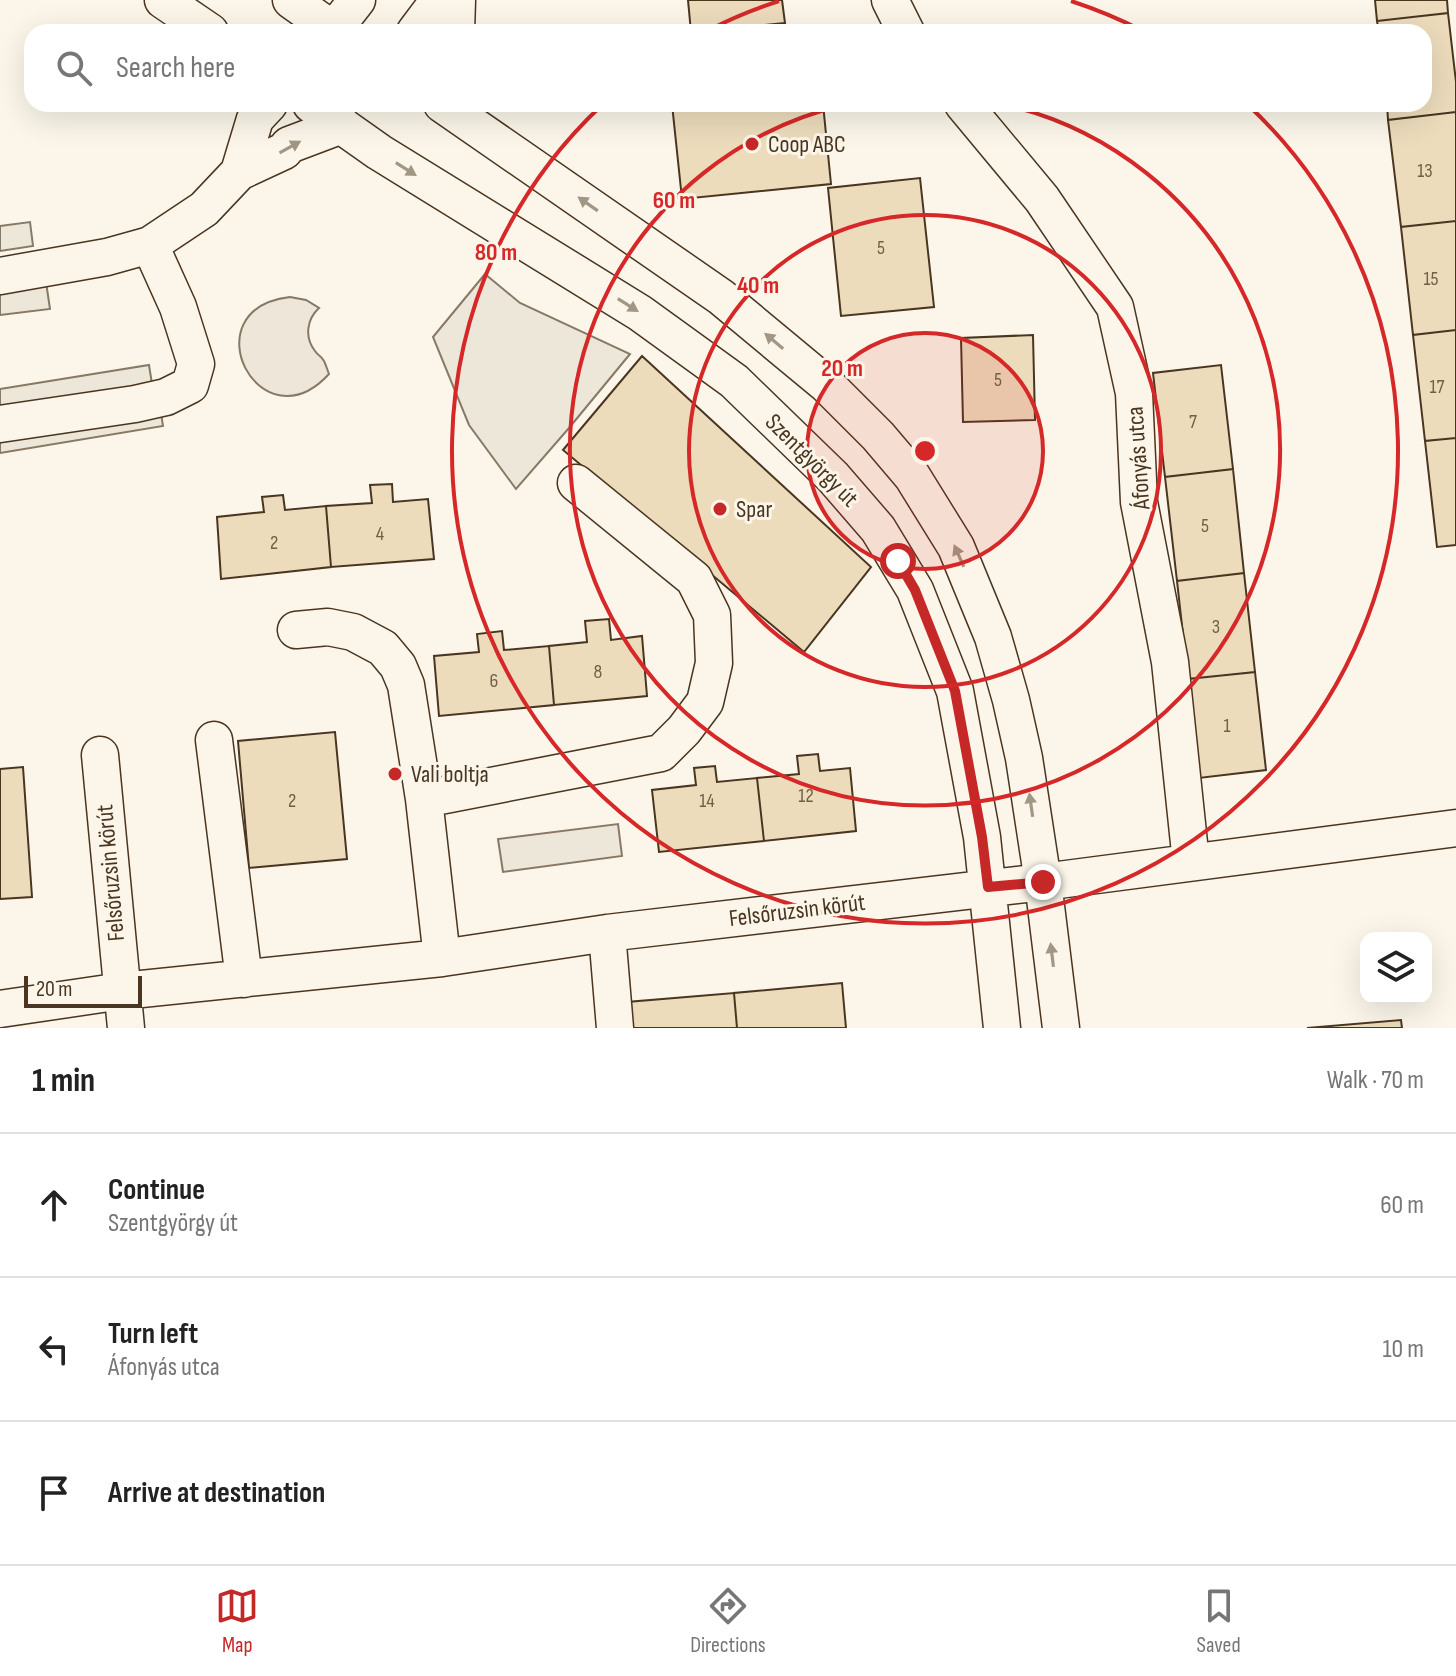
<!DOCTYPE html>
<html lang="en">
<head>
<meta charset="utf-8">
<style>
	:root { --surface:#fff; --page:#f6f6f6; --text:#222; --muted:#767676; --line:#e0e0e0; --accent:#c62828 }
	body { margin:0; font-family:"Sofia Sans Condensed",sans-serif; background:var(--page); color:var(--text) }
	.controls { position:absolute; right:24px; bottom:24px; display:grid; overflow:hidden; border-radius:16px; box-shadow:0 8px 32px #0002 }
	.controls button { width:72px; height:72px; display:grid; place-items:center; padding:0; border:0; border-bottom:2px solid var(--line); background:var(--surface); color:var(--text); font:40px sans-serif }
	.scale { position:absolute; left:24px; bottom:20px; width:118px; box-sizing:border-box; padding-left:8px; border:4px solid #4a3520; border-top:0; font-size:22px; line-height:28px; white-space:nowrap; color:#4a3520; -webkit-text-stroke:6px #fbf6e9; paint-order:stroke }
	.stop { position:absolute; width:24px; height:24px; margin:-18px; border:6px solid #c62828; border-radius:50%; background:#fff }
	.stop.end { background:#c62828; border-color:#fff; box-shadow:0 2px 8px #0008 }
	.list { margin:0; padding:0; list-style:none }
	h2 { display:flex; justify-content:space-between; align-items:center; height:104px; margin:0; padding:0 32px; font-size:34px }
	h2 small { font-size:26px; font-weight:400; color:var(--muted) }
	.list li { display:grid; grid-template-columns:52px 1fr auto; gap:24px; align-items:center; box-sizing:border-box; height:144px; padding:0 32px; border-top:2px solid var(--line) }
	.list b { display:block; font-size:30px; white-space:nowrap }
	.list p { margin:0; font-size:26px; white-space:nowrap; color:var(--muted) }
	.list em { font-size:26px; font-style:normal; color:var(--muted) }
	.icon { flex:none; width:44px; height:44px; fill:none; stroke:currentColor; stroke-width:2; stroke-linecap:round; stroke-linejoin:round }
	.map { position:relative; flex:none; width:1456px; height:1028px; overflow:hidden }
	.search { position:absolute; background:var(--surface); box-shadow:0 8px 32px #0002; left:24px; right:24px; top:24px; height:88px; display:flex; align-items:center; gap:20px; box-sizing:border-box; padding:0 28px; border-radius:24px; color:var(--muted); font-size:30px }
	.sheet { height:536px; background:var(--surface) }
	nav { display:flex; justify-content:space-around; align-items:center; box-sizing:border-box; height:112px; border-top:2px solid var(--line); background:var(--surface); font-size:22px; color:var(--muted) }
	nav a { display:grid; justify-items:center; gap:4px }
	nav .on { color:var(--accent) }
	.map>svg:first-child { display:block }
</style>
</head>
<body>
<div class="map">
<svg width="1456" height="1028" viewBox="0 0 1456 1028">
	<rect width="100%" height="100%" fill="#fbf6e9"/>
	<path fill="#ede6d9" stroke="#887966" stroke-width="2" d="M290 297 306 300 319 308C307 319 304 337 315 351 319 357 320 354 324 361 326 365 327 369 329 374 260 449 188 309 290 297Z"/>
	<path fill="#ede7d9" stroke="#887966" stroke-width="2" d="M30 222 33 246 0 251V226Z
		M485 274 520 303 630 354 569 428 516 489 469 425 433 337Z
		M46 282 50 309 0 315V288Z
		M149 365 152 384 0 409V389Z
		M160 407 163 426 0 453V433Z
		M618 824 622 856 503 872 498 839Z"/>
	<path fill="#ecdcbc" stroke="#4a3520" stroke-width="2" d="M688 0H782L785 23 691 32Z
		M1375 0H1447L1448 13 1377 21Z
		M1448 13 1456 82V112L1388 120 1387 104H1424V32H1379L1377 21Z
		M672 104H823L831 184 682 199Z
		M1456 112V221L1401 227 1388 120Z
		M920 178 934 307 841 316 828 188Z
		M1456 221V330L1413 335 1401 227Z
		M1456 330V438L1425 441 1413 335Z
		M1033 335 1035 420 963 422 961 338Z
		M642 356 871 567 804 652 563 450Z
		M1221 365 1233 469 1165 477 1153 373Z
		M1456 438V545L1437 547 1425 441Z
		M1233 469 1244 573 1177 581 1165 477Z
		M392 484 393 502 428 499 434 559 331 567 326 506 372 503 370 485Z
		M283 495 285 510 326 506 331 567 221 579 217 517 264 512 262 497Z
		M1244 573 1255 672 1188 679 1177 581Z
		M609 619 611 640 642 636 647 696 554 705 549 646 587 642 585 621Z
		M502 631 504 650 549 646 554 705 439 716 434 656 479 652 477 634Z
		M1255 672 1266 770 1199 778 1188 679Z
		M335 732 347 859 249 868 238 741Z
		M818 754 820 771 850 768 856 831 764 841 757 778 799 774 797 756Z
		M715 766 717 782 757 778 764 841 659 852 652 790 696 785 694 768Z
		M23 767 32 897 0 899V769Z
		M842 983 846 1028H737L734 993Z
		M734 993 737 1028H629L627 1002Z
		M1401 1020 1402 1028H1307Z"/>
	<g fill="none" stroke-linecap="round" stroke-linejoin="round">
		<g stroke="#4a3520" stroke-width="39">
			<path id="street" d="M163 0 210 32
				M291 0 336 32
				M890 0 906 32
				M332 32 357 0
				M415 32 439 0
				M456 32 457 0
				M311 104 379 152 640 313 734 381 833 477 878 529 915 590 955 691 982 837 1002 1028
				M442 104 721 297 827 385 878 436 912 476 956 547 993 637 1011 700 1024 758 1043 882 1061 1028
				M963 104 1042 199 1115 307 1134 393 1139 502 1170 662 1191 862
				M239 172 255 119 269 104
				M0 276 107 257 150 245 204 209 239 172 284 151 289 145 342 125
				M0 424 135 404 166 397 190 385 196 364 178 307 150 245
				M296 630 328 627 353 632 383 648 398 666 406 685 424 799 442 958
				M214 740 244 979
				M100 755 126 1028
				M424 799 661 753 684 730 705 702 714 663 712 615 694 579 576 483
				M607 933 615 1028
				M0 1009 122 991 442 958 607 933 1043 882 1456 828"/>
		</g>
		<use href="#street" stroke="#fbf6e9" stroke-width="36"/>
	</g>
	<defs><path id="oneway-solid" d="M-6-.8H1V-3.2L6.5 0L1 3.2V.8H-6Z" transform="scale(2)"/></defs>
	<g fill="#a29684">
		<use href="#oneway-solid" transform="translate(290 147) rotate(-29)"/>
		<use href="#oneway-solid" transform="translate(406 169) rotate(32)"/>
		<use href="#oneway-solid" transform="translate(588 204) rotate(-145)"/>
		<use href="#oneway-solid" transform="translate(628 305) rotate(32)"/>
		<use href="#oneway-solid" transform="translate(774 341) rotate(-140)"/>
		<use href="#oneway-solid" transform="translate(959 556) rotate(-114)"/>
		<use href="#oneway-solid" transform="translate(1031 805) rotate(-98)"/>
		<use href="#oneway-solid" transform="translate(1052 955) rotate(-97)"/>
	</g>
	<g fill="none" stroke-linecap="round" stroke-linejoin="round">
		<path stroke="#c62828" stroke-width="10" d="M898 561 915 590 955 691 982 837 988 887 1043 882"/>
	</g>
	<circle cx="925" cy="451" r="118" fill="#d62828" fill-opacity=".12"/>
	<g fill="none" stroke="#d62828" stroke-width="4">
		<circle cx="925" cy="451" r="118"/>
		<circle cx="925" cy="451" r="236"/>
		<path d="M1002 104A355 355 0 1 1 848 104"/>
		<path d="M707 31A473 473 0 0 1 779 1M1071 1A473 473 0 0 1 1143 31M1248 105A473 473 0 1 1 602 105"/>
	</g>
	<g fill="#c62828" stroke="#fbf6e9" stroke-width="3">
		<circle cx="752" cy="144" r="8"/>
		<circle cx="720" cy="509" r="8"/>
		<circle cx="395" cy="774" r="8"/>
	</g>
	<g text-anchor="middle" stroke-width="6" stroke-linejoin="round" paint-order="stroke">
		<g font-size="20" fill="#725f47">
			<text x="1425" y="177">13</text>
			<text x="881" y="254">5</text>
			<text x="1431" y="285">15</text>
			<text x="998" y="386">5</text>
			<text x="1437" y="393">17</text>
			<text x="1193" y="428">7</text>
			<text x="1205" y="532">5</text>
			<text x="380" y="540">4</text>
			<text x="274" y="549">2</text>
			<text x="1216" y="633">3</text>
			<text x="598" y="678">8</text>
			<text x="494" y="687">6</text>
			<text x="1227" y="732">1</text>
			<text x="806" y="802">12</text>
			<text x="292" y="807">2</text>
			<text x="707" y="807">14</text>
		</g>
		<g font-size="24" fill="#4a3520" stroke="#fbf6e9" text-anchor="start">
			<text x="768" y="152">Coop ABC</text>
			<text x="736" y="517">Spar</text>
			<text x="411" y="782">Vali boltja</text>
		</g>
		<g font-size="24" fill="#4a3520" stroke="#fbf6e9">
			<text transform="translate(1138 458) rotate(-94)" y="8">Áfonyás utca</text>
			<text transform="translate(812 460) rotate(45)" y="8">Szentgyörgy út</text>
			<text transform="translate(110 873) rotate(-95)" y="8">Felsőruzsin körút</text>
			<text transform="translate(797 910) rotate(-7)" y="8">Felsőruzsin körút</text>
		</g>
	</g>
	<circle cx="925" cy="451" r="12" fill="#d62828" stroke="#fbf6e9" stroke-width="4"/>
	<g font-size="24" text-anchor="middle" font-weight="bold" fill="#d62828" stroke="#fbf6e9" stroke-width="6" stroke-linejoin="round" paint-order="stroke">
		<text x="674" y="208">60 m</text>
		<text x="496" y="260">80 m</text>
		<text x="758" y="293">40 m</text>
		<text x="842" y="376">20 m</text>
	</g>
</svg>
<div class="controls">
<button><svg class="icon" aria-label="layers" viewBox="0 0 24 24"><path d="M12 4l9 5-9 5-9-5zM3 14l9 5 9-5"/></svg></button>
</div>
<div class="scale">20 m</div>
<div class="stop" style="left:898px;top:561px"></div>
<div class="stop end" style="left:1043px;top:882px"></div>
<div class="search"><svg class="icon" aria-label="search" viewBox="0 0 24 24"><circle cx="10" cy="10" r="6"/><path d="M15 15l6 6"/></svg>Search here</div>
</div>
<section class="sheet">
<h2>1 min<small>Walk · 70 m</small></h2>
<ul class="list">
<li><svg class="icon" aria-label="ahead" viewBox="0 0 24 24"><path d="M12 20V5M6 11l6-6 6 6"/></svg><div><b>Continue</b><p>Szentgyörgy út</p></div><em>60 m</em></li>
<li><svg class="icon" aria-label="left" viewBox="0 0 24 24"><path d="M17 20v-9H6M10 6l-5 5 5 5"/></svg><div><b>Turn left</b><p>Áfonyás utca</p></div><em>10 m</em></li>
<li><svg class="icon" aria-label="arrive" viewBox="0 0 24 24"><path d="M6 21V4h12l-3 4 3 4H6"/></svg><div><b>Arrive at destination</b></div></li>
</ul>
</section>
<nav>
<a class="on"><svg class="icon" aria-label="map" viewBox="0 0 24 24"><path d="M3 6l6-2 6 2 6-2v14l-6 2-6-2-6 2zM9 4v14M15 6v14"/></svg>Map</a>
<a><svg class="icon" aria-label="directions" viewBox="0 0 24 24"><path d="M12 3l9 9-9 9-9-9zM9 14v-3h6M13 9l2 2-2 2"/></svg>Directions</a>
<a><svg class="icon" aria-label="saved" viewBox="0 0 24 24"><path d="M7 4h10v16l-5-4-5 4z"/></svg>Saved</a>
</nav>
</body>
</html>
